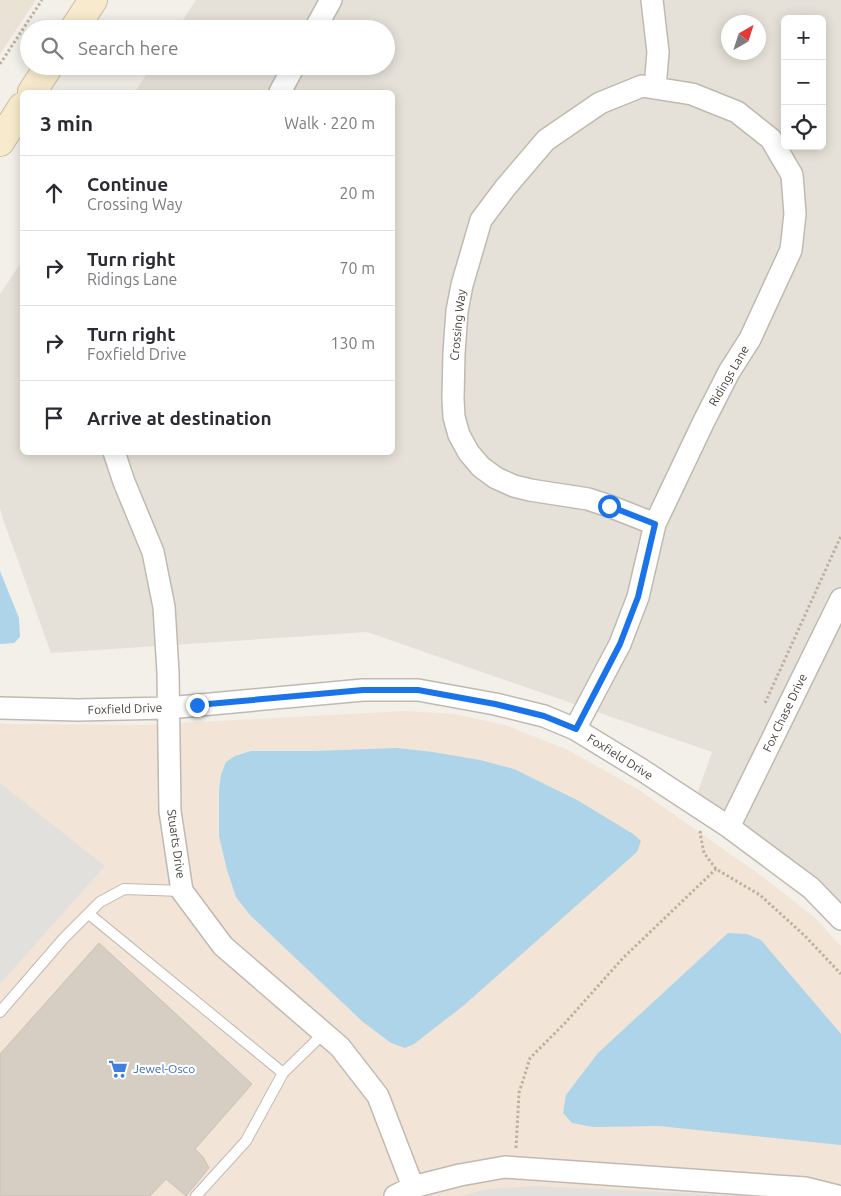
<!DOCTYPE html>
<html lang="en">
<head>
<meta charset="utf-8">
<style>
	:root { --surface:#fff; --page:#f7f7f7; --text:#2b2b33; --muted:#7c7c81; --line:#e1e1e2 }
	body { margin:0; font-family:Ubuntu,sans-serif; background:var(--page); color:var(--text) }
	.controls { position:absolute; right:15px; top:15px; display:grid; overflow:hidden; border-radius:8px; box-shadow:0 2px 12px #0003 }
	.controls button { width:45px; height:45px; display:grid; place-items:center; padding:0; border:0; border-bottom:1px solid var(--line); background:var(--surface); color:var(--text); font:25px sans-serif }
	.compass { position:absolute; left:721px; top:15px; width:45px; height:45px; border-radius:50%; background:var(--surface); box-shadow:0 2px 12px #0003; rotate:39deg }
	.stop { position:absolute; width:15px; height:15px; margin:-11px; border:4px solid #1a73e8; border-radius:50%; background:#fff }
	.stop.end { background:#1a73e8; border-color:#fff; box-shadow:0 1px 5px #0008 }
	.list { margin:0; padding:0; list-style:none }
	h2 { display:flex; justify-content:space-between; align-items:center; height:65px; margin:0; padding:0 20px; font-size:21px }
	h2 small { font-size:16px; font-weight:400; color:var(--muted) }
	.list li { display:grid; grid-template-columns:32px 1fr auto; gap:15px; align-items:center; box-sizing:border-box; height:75px; padding:0 20px; border-top:1px solid var(--line) }
	.list b { display:block; font-size:19px; white-space:nowrap }
	.list p { margin:0; font-size:16px; white-space:nowrap; color:var(--muted) }
	.list em { font-size:16px; font-style:normal; color:var(--muted) }
	.icon { flex:none; width:28px; height:28px; fill:none; stroke:currentColor; stroke-width:2; stroke-linecap:round; stroke-linejoin:round }
	.map { position:relative; flex:none; width:841px; height:1196px; overflow:hidden }
	.search { position:absolute; background:var(--surface); box-shadow:0 2px 12px #0003; left:20px; top:20px; width:375px; height:55px; display:flex; align-items:center; gap:12px; box-sizing:border-box; padding:0 18px; border-radius:28px; color:var(--muted); font-size:19px }
	.panel { position:absolute; background:var(--surface); box-shadow:0 2px 12px #0003; left:20px; top:90px; width:375px; height:365px; border-radius:8px }
	.map>svg:first-child { display:block }
</style>
</head>
<body>
<div class="map">
<svg width="841" height="1196" viewBox="0 0 841 1196">
	<rect width="100%" height="100%" fill="#f3efe9"/>
	<path fill="#e6e1d8" fill-rule="evenodd" d="M196 0H841V910L696 797 712 752 367 632 51 653 3 519 0 508V294L22 261V452H392V92H135L152 66H386V29H177ZM785 19H822V146H785ZM728 22H758V52H728Z"/>
	<path fill="#f2e5d7" d="M407 711 454 714 505 725 568 750 639 790 763 877 814 917 841 946V1196H0V723L6 724 143 725Z"/>
	<path fill="#eae3d5" d="M0 0H36L0 54Z"/>
	<path fill="#e2e0dd" d="M0 783 105 866 0 984Z
		M534 1186 748 1196H460L488 1189Z"/>
	<path fill="#add4e8" d="M0 571 19 618 20 637 14 643 0 644Z
		M397 748 433 752 480 760 514 769 579 801 633 834 641 841 637 852 463 1006 414 1044 405 1048 391 1043 363 1022 250 915 236 897 227 870 219 836V789L221 775 226 762 235 756 251 751H314Z
		M728 933 747 934 761 940 841 1034V1145L659 1126 593 1127 572 1123 563 1113 566 1095 598 1053Z"/>
	<path fill="#d6cdc3" stroke="#cdc1b4" d="M99 943 252 1084 195 1149 203 1157 209 1168 186 1196 166 1179 150 1196H0V1054Z"/>
	<g fill="none" stroke-linecap="round" stroke-linejoin="round">
		<g stroke="#c0b9b0" stroke-width="12">
			<path id="service" d="M89 914 283 1073
				M0 1012 64 938 100 902 124 889 182 891
				M196 1196 246 1141 283 1073 324 1033"/>
		</g>
		<g stroke="#c0b9b0" stroke-width="24">
			<path id="minor" d="M652 0 658 52 655 88
				M315 29 331 0
				M280 92 294 66
				M114 452 124 482 153 552 164 607 168 672 170 811 182 891 223 946 340 1047 378 1096 413 1187
				M0 708 78 710 168 708 363 690H418L495 704 544 716 575 729 642 770 729 827 811 888 841 919
				M575 729 620 644 638 597 655 524 704 421 729 372 750 339 791 250 795 214 792 175 771 139 737 112 692 94 642 86 600 103 546 140 505 188 481 220 462 285 457 311 454 353 453 399 454 417 459 435 469 453 481 467 496 478 514 486 530 490 588 499 609 506 655 524
				M729 827 841 599
				M395 1196 413 1187 460 1175 505 1167 805 1188 837 1196"/>
		</g>
		<g stroke="#cdbd9e" stroke-width="30">
			<path id="secondary" d="M74 29 93 0
				M32 92 49 66
				M0 142 22 107"/>
		</g>
		<path stroke="#bdb1a0" stroke-width="3" stroke-dasharray="2.5 2.5" stroke-linecap="butt" d="M0 64 42 0
			M765 703 841 536
			M701 831 700 833 704 853 716 869 760 895 805 936 841 974
			M516 1148 519 1093 530 1058 565 1023 623 958 716 869"/>
		<use href="#service" stroke="#fff" stroke-width="10"/>
		<use href="#minor" stroke="#fff" stroke-width="21"/>
		<use href="#secondary" stroke="#f8ebcd" stroke-width="28"/>
	</g>
	<g fill="none" stroke-linecap="round" stroke-linejoin="round">
		<path stroke="#1a73e8" stroke-width="6" d="M197 705 363 690H418L495 704 544 716 576 729 620 644 638 597 655 524 609 506"/>
	</g>
	<defs>
		<g id="supermarket-bare" transform="scale(1.5)"><path d="M-6-5.5h2.5l.6 2H6L4.5 2H-2.5L-4.4-4H-6ZM-1.5 3.2a1.3 1.3 0 1 0 .1 0ZM3 3.2a1.3 1.3 0 1 0 .1 0Z" fill="#3f7fe0" stroke="#fff" stroke-width="2.5" paint-order="stroke"/></g>
	</defs>
	<g fill-rule="evenodd">
		<use href="#supermarket-bare" x="118" y="1069"/>
	</g>
	<g text-anchor="middle" stroke-width="4.5" stroke-linejoin="round" paint-order="stroke">
		<g font-size="12" fill="#463f38" stroke="#fff">
			<text transform="translate(458 325) rotate(-84)" y="4">Crossing Way</text>
			<text transform="translate(729 376) rotate(-60)" y="4">Ridings Lane</text>
			<text transform="translate(125 709) rotate(-2)" y="4">Foxfield Drive</text>
			<text transform="translate(785 713) rotate(-64)" y="4">Fox Chase Drive</text>
			<text transform="translate(620 757) rotate(32)" y="4">Foxfield Drive</text>
			<text transform="translate(176 844) rotate(82)" y="4">Stuarts Drive</text>
		</g>
		<g font-size="12" fill="#366cbe" stroke="#fff" text-anchor="start">
			<text x="133" y="1073">Jewel-Osco</text>
		</g>
	</g>
</svg>
<div class="controls">
<button>+</button>
<button>−</button>
<button><svg class="icon" aria-label="locate" viewBox="0 0 24 24"><circle cx="12" cy="12" r="6"/><path d="M12 2v4M12 18v4M2 12h4M18 12h4"/></svg></button>
</div>
<svg class="compass" viewBox="-18 -18 36 36"><path d="M0-13l5 13h-10z" fill="#e53935"/><path d="M0 13l5-13h-10z" fill="#7c7c81"/></svg>
<div class="stop" style="left:609px;top:506px"></div>
<div class="stop end" style="left:197px;top:705px"></div>
<div class="search"><svg class="icon" aria-label="search" viewBox="0 0 24 24"><circle cx="10" cy="10" r="6"/><path d="M15 15l6 6"/></svg>Search here</div>
<section class="panel">
<h2>3 min<small>Walk · 220 m</small></h2>
<ul class="list">
<li><svg class="icon" aria-label="ahead" viewBox="0 0 24 24"><path d="M12 20V5M6 11l6-6 6 6"/></svg><div><b>Continue</b><p>Crossing Way</p></div><em>20 m</em></li>
<li><svg class="icon" aria-label="right" viewBox="0 0 24 24"><path d="M7 20v-9h11M14 6l5 5-5 5"/></svg><div><b>Turn right</b><p>Ridings Lane</p></div><em>70 m</em></li>
<li><svg class="icon" aria-label="right" viewBox="0 0 24 24"><path d="M7 20v-9h11M14 6l5 5-5 5"/></svg><div><b>Turn right</b><p>Foxfield Drive</p></div><em>130 m</em></li>
<li><svg class="icon" aria-label="arrive" viewBox="0 0 24 24"><path d="M6 21V4h12l-3 4 3 4H6"/></svg><div><b>Arrive at destination</b></div></li>
</ul>
</section>
</div>
</body>
</html>
